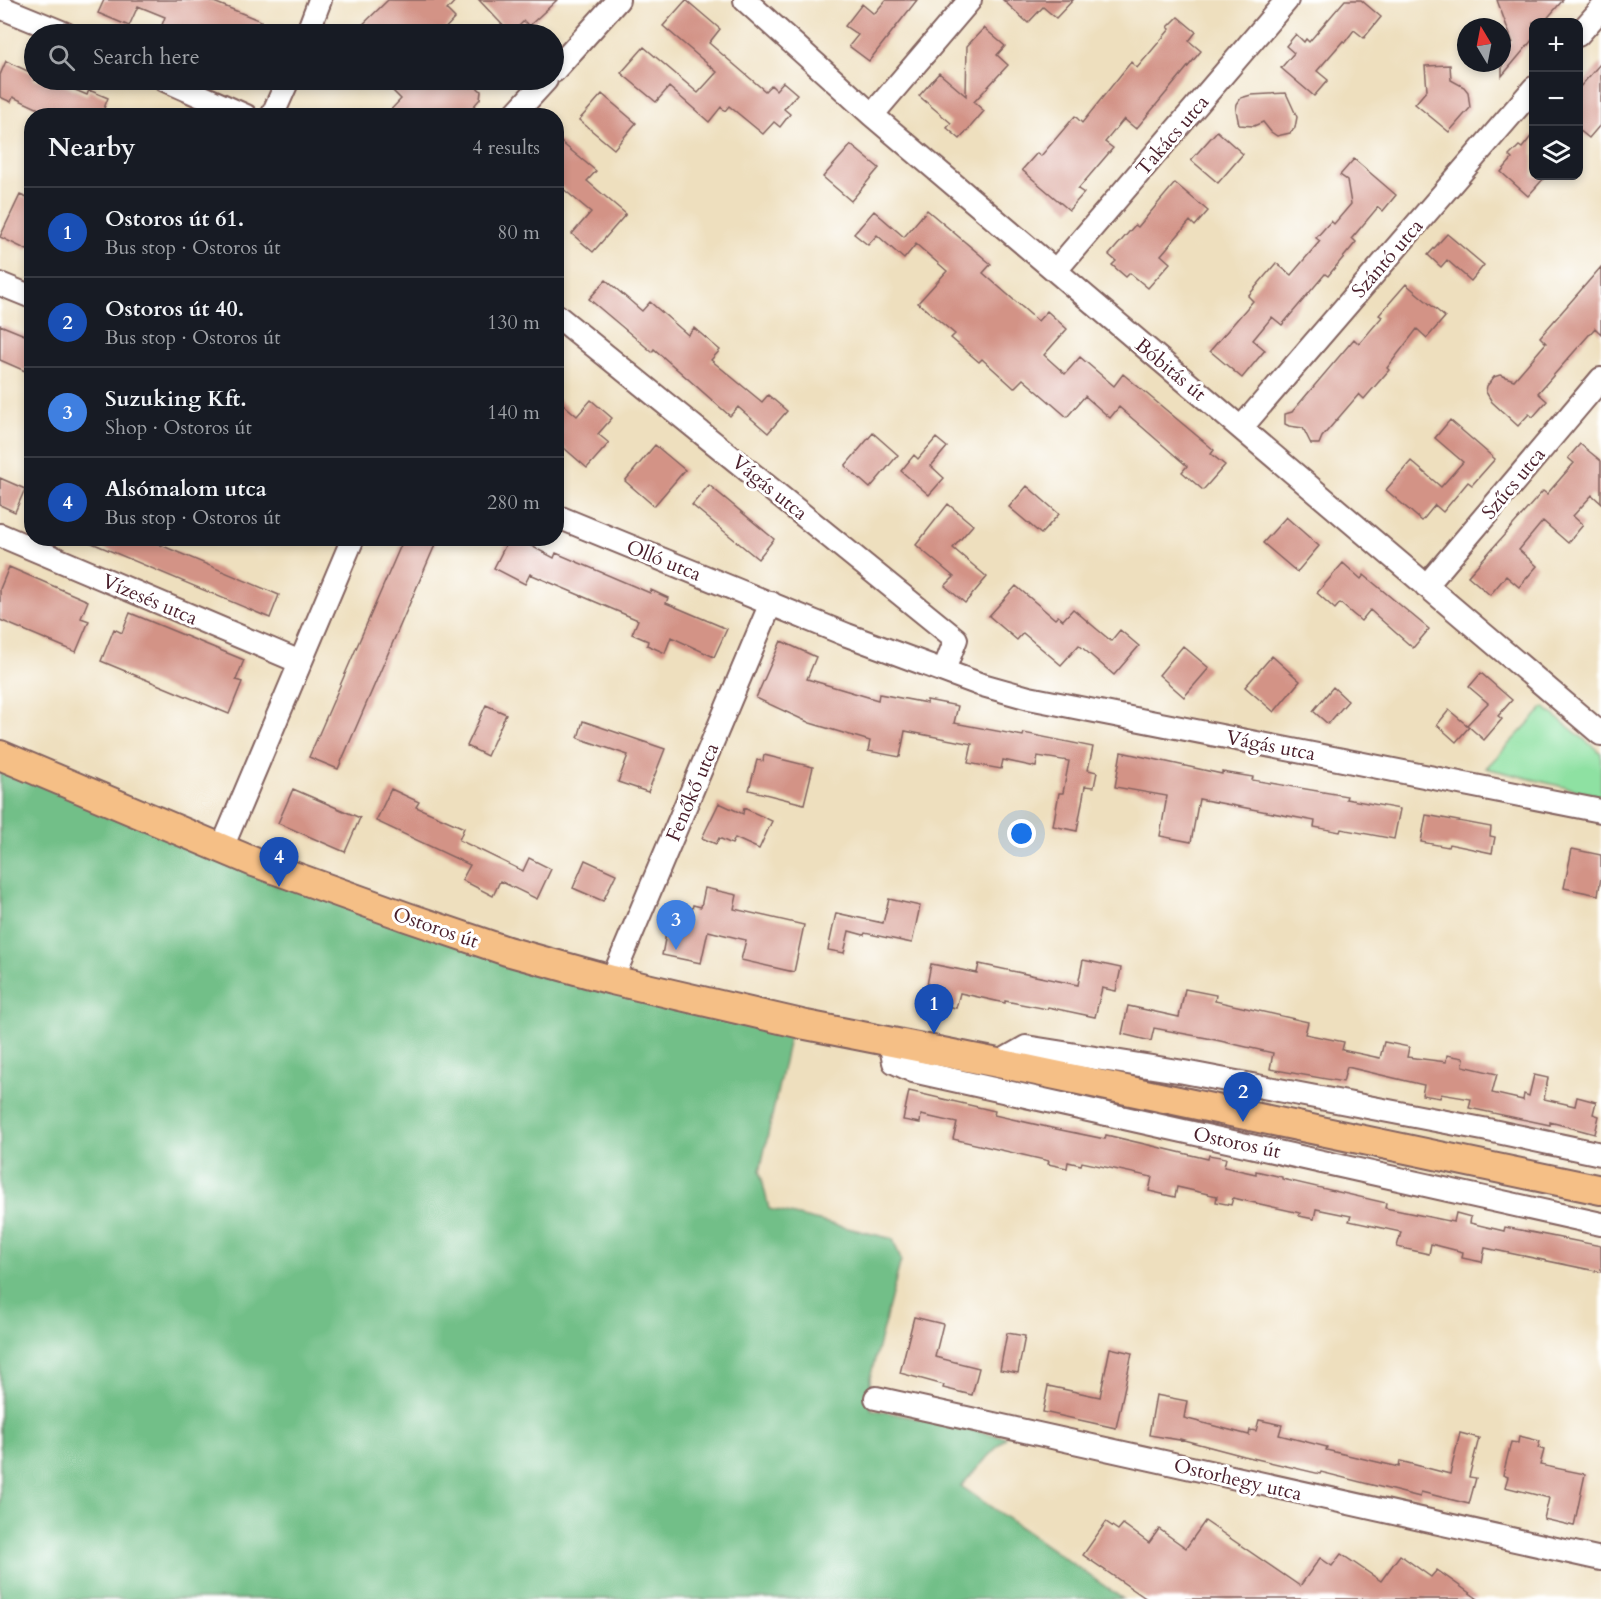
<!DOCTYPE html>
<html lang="en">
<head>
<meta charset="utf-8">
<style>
	:root { --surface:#171b24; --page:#20242c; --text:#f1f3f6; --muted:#9ea1a6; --line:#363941; --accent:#1f6fb2 }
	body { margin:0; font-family:Cardo,serif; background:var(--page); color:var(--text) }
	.controls { position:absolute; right:18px; top:18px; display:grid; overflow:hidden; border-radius:12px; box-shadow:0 3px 9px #0003 }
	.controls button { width:54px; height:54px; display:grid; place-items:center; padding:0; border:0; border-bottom:2px solid var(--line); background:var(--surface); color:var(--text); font:30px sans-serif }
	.compass { position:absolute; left:1457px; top:18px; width:54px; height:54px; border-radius:50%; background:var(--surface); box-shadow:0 3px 9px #0003; rotate:350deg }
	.you { position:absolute; left:1022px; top:834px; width:21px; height:21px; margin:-15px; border:4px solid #fff; border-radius:50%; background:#1a73e8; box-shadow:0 0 0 9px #1a73e833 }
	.badge { display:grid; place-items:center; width:39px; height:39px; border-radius:50%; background:var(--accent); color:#fff; font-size:20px; font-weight:700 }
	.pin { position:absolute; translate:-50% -50px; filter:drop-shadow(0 2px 3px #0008) }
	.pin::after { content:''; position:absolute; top:32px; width:21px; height:18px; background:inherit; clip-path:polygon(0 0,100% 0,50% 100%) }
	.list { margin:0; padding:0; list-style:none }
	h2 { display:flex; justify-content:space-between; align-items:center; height:78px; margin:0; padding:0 24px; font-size:26px }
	h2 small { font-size:20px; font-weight:400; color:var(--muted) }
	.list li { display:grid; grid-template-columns:39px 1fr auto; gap:18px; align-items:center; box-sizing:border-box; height:90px; padding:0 24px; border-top:2px solid var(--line) }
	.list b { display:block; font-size:22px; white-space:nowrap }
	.list p { margin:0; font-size:20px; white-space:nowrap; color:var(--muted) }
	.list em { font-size:20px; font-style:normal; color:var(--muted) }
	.icon { flex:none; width:33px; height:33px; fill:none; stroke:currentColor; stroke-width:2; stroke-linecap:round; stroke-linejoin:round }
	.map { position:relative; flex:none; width:1601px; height:1599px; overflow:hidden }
	.search { position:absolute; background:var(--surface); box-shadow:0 3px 9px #0003; left:24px; top:24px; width:540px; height:66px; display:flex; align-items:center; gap:15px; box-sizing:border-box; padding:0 21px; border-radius:33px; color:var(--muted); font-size:22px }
	.panel { position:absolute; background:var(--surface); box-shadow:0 3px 9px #0003; left:24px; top:108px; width:540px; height:438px; border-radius:24px }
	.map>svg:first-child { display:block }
</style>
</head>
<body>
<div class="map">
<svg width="1601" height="1599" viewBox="0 0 1601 1599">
	<rect width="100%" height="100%" fill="#fff"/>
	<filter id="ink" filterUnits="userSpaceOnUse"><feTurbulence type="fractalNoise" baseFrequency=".0167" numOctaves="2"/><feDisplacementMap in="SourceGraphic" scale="12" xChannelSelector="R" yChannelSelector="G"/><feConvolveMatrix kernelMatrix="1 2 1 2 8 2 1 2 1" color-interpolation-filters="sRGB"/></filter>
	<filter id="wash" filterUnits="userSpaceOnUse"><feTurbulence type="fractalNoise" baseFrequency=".008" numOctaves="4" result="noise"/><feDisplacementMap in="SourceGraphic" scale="24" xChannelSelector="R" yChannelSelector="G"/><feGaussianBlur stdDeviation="1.35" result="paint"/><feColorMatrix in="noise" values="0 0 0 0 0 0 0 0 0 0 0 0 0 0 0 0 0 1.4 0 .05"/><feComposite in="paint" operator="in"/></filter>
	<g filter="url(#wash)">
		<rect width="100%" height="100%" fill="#eedfbe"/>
		<path fill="#8ee1a2" stroke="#6c8066" stroke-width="1.5" d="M1544 707 1601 753V796L1486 768Z"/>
		<path fill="#72bf88" stroke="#5e6f5a" stroke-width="1.5" d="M0 763 217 856 791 1029 760 1171 769 1209 893 1239 901 1260 870 1378 871 1409 1006 1437 961 1486 1123 1599H0Z"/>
		<g id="blocks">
			<path fill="#d39386" d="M104 0H209L261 21 255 34H207L196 30 194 34H184L162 25 165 17 138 6 129 26 98 13Z
				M388 0H456L447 10 455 18 440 34H353Z
				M479 0H557L529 26 524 21 511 34Z
				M686 0 720 29 709 43 765 91 771 85 776 90 783 82 797 94 784 109 790 114 780 127 774 122 763 134 729 106 725 111 721 107 709 122 669 87 656 102 621 73 644 47 698 93 717 72 663 26Z
				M886 0H917L869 61 849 46 858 35 845 26 862 4 874 14Z
				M1003 0H1073L1056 18 1043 7 1028 23Z
				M1345 0H1361L1381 17 1364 38 1354 30 1345 42 1343 41 1317 71 1328 80 1314 96 1281 68 1294 53 1286 46 1296 34 1304 42 1306 39 1309 42Z
				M1497 0H1563L1544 22H1533V39L1502 76V33L1513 43Z
				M1178 17 1196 32 1189 41 1201 51 1136 129 1124 119 1105 142 1113 148 1078 189 1084 193 1069 210 1022 170 1037 153 1041 156 1075 116 1082 123 1131 62 1137 68 1170 29 1168 27Z
				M984 28 1005 46 997 55 1008 65 974 102 984 111 960 139 947 128 951 123 919 96 939 73 966 96 967 46Z
				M6 61 34 74V80H52L87 95 89 90 108 98 101 116H54L13 97 11 102 0 97V75Z
				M1601 63V124L1589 138 1578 129V89Z
				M1450 65 1451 80 1464 87 1468 92 1470 108 1449 132 1415 104 1427 90 1425 66Z
				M382 80H469L481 91 480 99 473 107 482 116H447L441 109 435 116H385L401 99Z
				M1286 93 1297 117 1295 128 1290 133 1277 136 1271 132 1263 122 1254 126 1239 125 1236 110 1237 104 1241 98 1251 95Z
				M602 94 636 123 614 149 579 120Z
				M1217 131 1243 154 1218 183 1191 160Z
				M1533 134V176H1546L1528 196 1501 172 1512 159 1509 156 1519 146 1522 148Z
				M556 138 596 171 587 181 626 214 593 252 572 234 591 212 556 183Z
				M851 145 879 168 851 201 823 177Z
				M1354 159 1396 195 1383 211 1378 207 1352 238 1356 242 1328 276 1325 274 1282 325 1272 317 1253 340 1265 350 1242 378 1210 351 1253 301 1248 296 1276 263 1291 275 1320 241 1316 238 1331 221 1334 224 1351 204 1347 180 1340 175Z
				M1175 183 1208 211 1195 226 1190 221 1161 255 1170 263 1148 288 1130 273 1126 277 1112 265 1116 261 1109 255 1135 225 1138 227Z
				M20 195 32 200V240L27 250 0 237Z
				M927 210 991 264 983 273 1038 321 1047 311 1067 329 1044 355 1065 374 1080 357 1114 386 1123 374 1214 450 1211 454 1225 465 1203 490 1182 472 1187 466 1119 407 1110 418 1085 396 1067 417 1023 379 1014 388 982 359 979 362 951 338 955 334 918 303 947 271 916 244 904 259 877 235 868 245 854 234 874 211 904 237Z
				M1447 234 1484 265 1471 281 1447 260 1441 267 1428 255Z
				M1601 267V334L1595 328 1538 393 1547 401 1533 417 1529 414 1518 426 1492 402 1486 392 1487 386 1494 377 1500 375 1514 380 1546 343 1540 337Z
				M606 280 642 311 650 302 688 335 694 328 720 350 711 360 762 402 768 395 787 411 768 433 738 407 730 416 654 349 652 352 589 299Z
				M1406 284 1445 317 1427 338 1417 329 1387 368 1389 370 1364 399 1359 394 1322 437 1319 444H1311L1303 428 1289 426 1285 424V414L1292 412 1354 339 1359 344 1382 317 1379 315Z
				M0 325 32 338V374L0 360Z
				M556 398 577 416 591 400 612 418 598 434 609 443 587 468 556 441Z
				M1450 420 1495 459 1472 485 1468 482 1443 512 1435 505 1422 521 1386 490 1411 461 1441 487 1463 462 1435 438Z
				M873 433 898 455 870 488 845 466Z
				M936 438 947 447 931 466 944 478 929 495 901 471 914 455 918 459Z
				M1580 444 1601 461V503L1592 495 1573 516 1583 525 1568 543 1543 521 1519 550 1537 566 1519 587 1506 576 1490 595 1468 576 1543 491 1547 494 1574 463 1568 458Z
				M655 445 685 470 654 506 625 481Z
				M0 478 25 489 15 512 0 505Z
				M709 485 774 539 758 559 692 505Z
				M1027 486 1059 514 1041 534 1009 507Z
				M948 504 973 525 953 548 987 577 965 603 945 586 954 577 916 545Z
				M1286 517 1319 546 1297 572 1263 543Z
				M80 538H144L279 595 270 618Z
				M404 538H438L338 769 309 757Z
				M509 538H516L554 558 556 553 650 593 651 590 668 598 666 603 727 629 714 657 671 637 665 653 647 645 648 641 632 634 638 620 530 574 525 584 494 568Z
				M1343 563 1361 579 1364 575 1429 629 1413 648 1370 610 1361 621 1340 603 1335 609 1317 593Z
				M9 567 88 601 81 618 89 621 76 652 0 620V589Z
				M1016 586 1055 619 1058 616 1063 620 1073 609 1111 641 1120 630 1139 646 1114 675 1079 645 1061 665 1023 633 1017 640 989 616Z
				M130 613 244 660 236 680 242 682 229 714 101 661 114 629 122 633Z
				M781 641 816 657 807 679 878 700 879 694 927 703V700L958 706 954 723 1023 736 1024 733 1093 747 1088 770 1097 772 1094 787 1085 786 1077 831 1053 826 1059 793H1063L1069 761 1038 756 1036 767 1003 760 1001 769 968 763 972 744 905 731 900 757 868 751 870 741 810 723 756 698Z
				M1183 646 1209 668 1184 697 1159 675Z
				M1272 656 1300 681 1274 712 1245 687Z
				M1481 673 1512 700 1498 716 1502 719 1484 740 1467 725 1488 703 1469 687Z
				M1333 687 1348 701 1328 724 1313 711Z
				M486 705 506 714 487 756 467 746Z
				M1449 710 1469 727 1456 742 1437 725Z
				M583 721 665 749 648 792 618 782 628 755 578 738Z
				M1121 752 1222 774V772L1253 777 1252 780 1347 796 1346 799 1400 809 1394 839 1341 829 1340 832 1314 827 1315 821 1199 799 1191 842 1160 836 1167 796 1115 787Z
				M764 755 813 767 804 804 749 790 757 760 763 761Z
				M293 789 360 818 345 852 278 823Z
				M391 789 419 802 416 807 464 828 459 840 523 871 529 858 551 869 537 899 500 881 493 896 462 880 470 865 376 821Z
				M719 803 743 814 744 808 772 821 759 849 735 838 732 844 719 838 716 844 702 838Z
				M1426 815 1491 827 1490 836 1495 837 1492 853 1449 844 1448 847 1421 842Z
				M1572 849 1601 855V878L1598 895 1564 888Z
				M585 860 616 874 603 901 573 888Z
				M705 888 737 895 734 909 804 925 794 972 741 960 746 940 708 931 701 963 662 955 668 923 688 927 693 905 701 907Z
				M889 899 920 906 912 943 865 933 864 935 849 931 844 953 828 950 836 913 883 923Z
				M1083 960 1121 968 1116 991 1102 988 1095 1017 1048 1007 1047 1009 1005 1001V1003L960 993 956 1008 924 1001 931 964 977 973 979 964 1078 985Z
				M1185 989 1216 995 1215 1001 1308 1022 1305 1034 1344 1042 1342 1050 1380 1058 1384 1042 1409 1047 1407 1057 1446 1062 1447 1055 1464 1058 1463 1066 1497 1074 1492 1093 1523 1100 1524 1094 1529 1096 1534 1075 1548 1078 1544 1099 1575 1106 1577 1097 1596 1102 1593 1114 1599 1116 1595 1134 1550 1122V1125L1469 1108 1471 1099 1441 1094 1440 1098 1422 1095 1424 1085 1347 1067 1343 1082 1270 1069 1273 1053 1207 1038 1154 1028 1151 1041 1122 1034 1128 1006 1179 1017Z
				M909 1091 995 1111 994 1115 1056 1129 1105 1139 1106 1135 1208 1159 1209 1155 1226 1158 1224 1167 1256 1174V1171L1282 1177V1179L1386 1203 1385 1208 1454 1222 1456 1213 1471 1217 1470 1223 1504 1231 1505 1227 1601 1246V1272L1485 1248 1482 1262 1462 1258 1463 1252 1431 1244 1429 1254 1397 1247 1401 1232 1349 1221 1351 1216 1316 1209 1314 1219 1299 1216 1300 1213 1233 1198 1231 1205 1216 1202 1217 1196 1177 1187 1175 1197 1149 1191 1152 1177 1082 1162 1081 1165 1068 1162 1067 1168 1048 1164 1049 1161 953 1139 957 1123 921 1115 920 1123 903 1120Z
				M914 1317 943 1324 935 1357 979 1368 972 1395 943 1388 944 1385 900 1373Z
				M1007 1333 1025 1336 1018 1373 1000 1370Z
				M1110 1348 1132 1353 1116 1428 1043 1412 1048 1386 1100 1397Z
				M1156 1395 1187 1401 1184 1418 1249 1435 1250 1430 1256 1431 1259 1420 1282 1425 1279 1435 1327 1447 1326 1450 1399 1467 1400 1461 1450 1474 1460 1433 1479 1438 1469 1477 1476 1478 1469 1504 1421 1492 1420 1497 1321 1472 1320 1474 1244 1456 1180 1439V1440L1149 1435Z
				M1519 1436 1540 1441 1538 1448 1544 1450 1540 1465 1585 1474 1574 1526 1544 1519 1549 1498 1505 1487 1508 1477 1503 1475 1511 1442 1518 1443Z
				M1205 1521 1300 1586 1320 1558 1332 1566 1341 1554 1381 1581 1400 1555 1431 1577 1437 1570 1478 1599H1147L1083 1555 1106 1522 1118 1530 1123 1524 1149 1543 1159 1529 1186 1548Z"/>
		</g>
	</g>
	<g filter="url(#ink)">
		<use href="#blocks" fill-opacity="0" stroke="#83625e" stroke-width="1.5"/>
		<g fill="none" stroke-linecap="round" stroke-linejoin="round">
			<g stroke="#83625e" stroke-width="26">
				<path id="minor" d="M745 0 872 115 1601 734
					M0 7 66 34
					M307 34 320 0
					M1578 35 1601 9
					M554 71 618 0
					M165 80 246 116
					M872 115 970 0
					M272 116 288 80
					M513 116 546 80
					M1056 270 1287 0
					M0 284 32 297
					M556 315 956 639 944 670
					M1241 428 1534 88
					M556 516 847 635 979 684 1029 698 1601 811
					M0 535 300 662
					M1426 586 1601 379
					M221 850 353 538
					M612 980 771 603
					M890 1042 894 1062 913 1071 1601 1224
					M998 1063 1026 1047 1184 1072 1488 1130 1601 1154
					M876 1398 1601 1559"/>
			</g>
			<g stroke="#83625e" stroke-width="32">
				<path id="major" d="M0 755 254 862 407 917 507 951 612 980 806 1025 998 1063 1601 1190"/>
			</g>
			<use href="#minor" stroke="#fff" stroke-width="22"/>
			<use href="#major" stroke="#f5bf86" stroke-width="28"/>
		</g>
	</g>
	<g text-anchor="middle" stroke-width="6" stroke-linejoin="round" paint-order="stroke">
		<g font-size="20" fill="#4a1f2b" stroke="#fff">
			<text transform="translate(1172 135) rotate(-49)" y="7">Takács utca</text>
			<text transform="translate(1387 258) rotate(-49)" y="7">Szántó utca</text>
			<text transform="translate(1171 369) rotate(40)" y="7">Bóbitás út</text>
			<text transform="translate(1513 483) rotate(-50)" y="7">Szűcs utca</text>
			<text transform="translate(770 487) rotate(39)" y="7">Vágás utca</text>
			<text transform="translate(664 560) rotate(22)" y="7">Olló utca</text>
			<text transform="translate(150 599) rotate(23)" y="7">Vízesés utca</text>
			<text transform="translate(1271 745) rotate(11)" y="7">Vágás utca</text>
			<text transform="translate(692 792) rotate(-67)" y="7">Fenőkő utca</text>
			<text transform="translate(436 927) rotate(19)" y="7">Ostoros út</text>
			<text transform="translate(1237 1142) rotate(12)" y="7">Ostoros út</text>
			<text transform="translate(1238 1479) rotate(13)" y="7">Ostorhegy utca</text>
		</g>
	</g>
</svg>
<div class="controls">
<button>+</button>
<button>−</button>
<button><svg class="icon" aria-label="layers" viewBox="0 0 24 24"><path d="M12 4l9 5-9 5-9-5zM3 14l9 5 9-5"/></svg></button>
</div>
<svg class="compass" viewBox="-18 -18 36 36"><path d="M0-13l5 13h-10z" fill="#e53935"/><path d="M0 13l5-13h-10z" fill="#9ea1a6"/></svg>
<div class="you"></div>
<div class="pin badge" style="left:934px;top:1034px;background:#1a4fb4">1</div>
<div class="pin badge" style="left:1243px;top:1122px;background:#1a4fb4">2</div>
<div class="pin badge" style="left:676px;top:950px;background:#3f7fe0">3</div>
<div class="pin badge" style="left:279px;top:887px;background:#1a4fb4">4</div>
<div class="search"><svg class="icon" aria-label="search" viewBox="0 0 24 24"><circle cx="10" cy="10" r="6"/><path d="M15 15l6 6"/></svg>Search here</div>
<section class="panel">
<h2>Nearby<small>4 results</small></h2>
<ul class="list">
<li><span class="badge" style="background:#1a4fb4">1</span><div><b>Ostoros út 61.</b><p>Bus stop · Ostoros út</p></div><em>80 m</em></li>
<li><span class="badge" style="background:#1a4fb4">2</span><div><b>Ostoros út 40.</b><p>Bus stop · Ostoros út</p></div><em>130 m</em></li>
<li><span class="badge" style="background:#3f7fe0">3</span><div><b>Suzuking Kft.</b><p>Shop · Ostoros út</p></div><em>140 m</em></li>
<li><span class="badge" style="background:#1a4fb4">4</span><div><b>Alsómalom utca</b><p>Bus stop · Ostoros út</p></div><em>280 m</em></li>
</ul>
</section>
</div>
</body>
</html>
